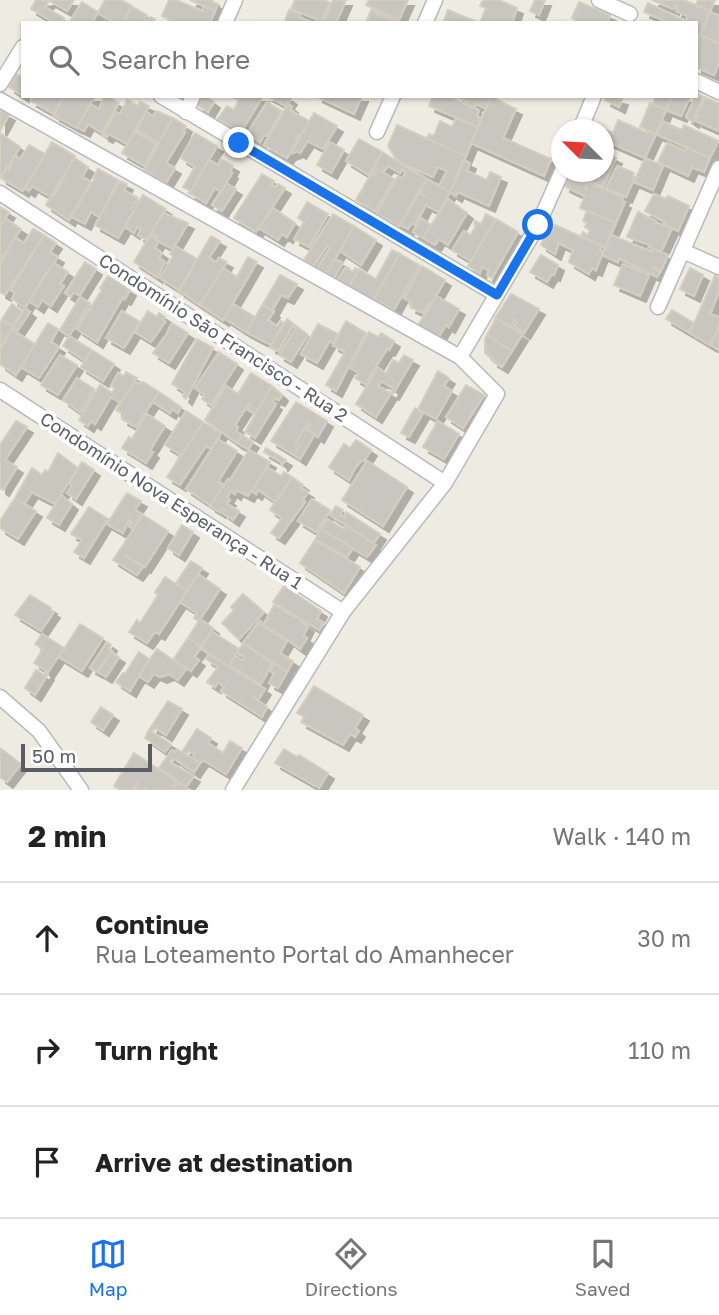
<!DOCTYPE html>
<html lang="en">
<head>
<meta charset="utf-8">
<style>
	:root { --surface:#fff; --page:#f6f6f6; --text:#222; --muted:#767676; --line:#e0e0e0; --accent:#1a73e8 }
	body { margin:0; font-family:"Golos Text",sans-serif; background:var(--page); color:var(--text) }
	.compass { position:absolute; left:551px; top:119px; width:63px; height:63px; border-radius:50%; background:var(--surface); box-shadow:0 2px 5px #0004; rotate:294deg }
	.scale { position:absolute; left:21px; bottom:18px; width:131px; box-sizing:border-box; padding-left:7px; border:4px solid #5a5e64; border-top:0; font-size:19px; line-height:24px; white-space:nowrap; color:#5a5e64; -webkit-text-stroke:5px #fff; paint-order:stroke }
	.stop { position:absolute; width:21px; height:21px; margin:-16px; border:5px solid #1a73e8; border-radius:50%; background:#fff }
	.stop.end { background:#1a73e8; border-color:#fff; box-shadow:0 2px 7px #0008 }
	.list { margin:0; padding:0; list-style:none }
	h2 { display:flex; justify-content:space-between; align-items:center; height:91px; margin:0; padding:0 28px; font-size:30px }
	h2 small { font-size:23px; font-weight:400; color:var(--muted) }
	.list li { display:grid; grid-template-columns:46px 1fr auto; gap:21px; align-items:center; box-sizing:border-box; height:112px; padding:0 28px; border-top:2px solid var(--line) }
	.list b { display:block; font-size:26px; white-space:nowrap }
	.list p { margin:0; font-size:23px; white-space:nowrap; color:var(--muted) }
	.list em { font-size:23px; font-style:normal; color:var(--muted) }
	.icon { flex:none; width:38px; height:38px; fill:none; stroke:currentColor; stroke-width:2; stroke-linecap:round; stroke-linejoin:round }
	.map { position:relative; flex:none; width:719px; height:790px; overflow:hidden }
	.search { position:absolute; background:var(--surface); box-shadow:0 2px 5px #0004; left:21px; right:21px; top:21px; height:77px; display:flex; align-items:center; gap:18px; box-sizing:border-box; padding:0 24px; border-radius:0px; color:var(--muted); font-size:26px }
	.sheet { height:427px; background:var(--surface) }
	nav { display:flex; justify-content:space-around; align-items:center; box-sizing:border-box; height:98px; border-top:2px solid var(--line); background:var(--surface); font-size:19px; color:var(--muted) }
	nav a { display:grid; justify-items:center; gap:4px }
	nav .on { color:var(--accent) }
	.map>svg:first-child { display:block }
</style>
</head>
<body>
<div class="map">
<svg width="719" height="790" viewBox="0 0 719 790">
	<defs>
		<filter id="shadow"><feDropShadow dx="6" dy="6" stdDeviation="0" flood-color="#0004"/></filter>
	</defs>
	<rect width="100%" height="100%" fill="#eeece2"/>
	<path fill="#c9c6bf" stroke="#d3cec0" stroke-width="2" filter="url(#shadow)" d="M36 0 49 1 45 7 64 18 61 23H55L31 9Z
		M48 0H74L67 11Z
		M105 0H121L132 6 122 23H115L98 13Z
		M169 0H176L202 11 204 6 215 11 210 23H176L162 16Z
		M190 0H213V2L218 4 215 11Z
		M295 0H324L330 3 320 23 316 21 317 19 291 9Z
		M333 0H346L336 23H323Z
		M369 0H408L399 20 366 5Z
		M483 0H499L517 8 512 23H480L486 8 480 6Z
		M535 0H545L539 15 530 11Z
		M652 0H684L710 11 700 35 696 34V23H670L644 12 648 3 686 21 688 16 676 11 678 6 676 5 673 9Z
		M698 0H715L710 11 696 5Z
		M82 2 98 12 92 23H69Z
		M579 2 610 15 607 23H574L575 19 572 18Z
		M132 7 147 15 144 18 147 22 150 17 155 19 152 23H122Z
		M289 10 300 14 299 17 313 23H284Z
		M371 10 397 22 398 23H373L367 20Z
		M448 10 477 22V23H443Z
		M710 12 719 16V42L700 35Z
		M700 35 719 44V62L714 75 696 67V48Z
		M16 74 23 78V96L9 87Z
		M697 94 704 97 693 122 686 117Z
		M34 96H64L54 114 31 101Z
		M64 96H95L77 128 54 115Z
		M105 96 119 103 102 133 88 124 84 131 77 127 90 104 99 109Z
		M200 96H205L214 102 208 112 198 105Z
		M263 96 241 132 218 119 227 106 234 110 239 100 231 96Z
		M268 96H287L291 99 286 106Z
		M316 96H362L354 114Z
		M433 96H447L479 110 477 116 481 118 478 127 429 106Z
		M456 96H488L491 97 486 109 476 104 474 108 466 105 468 102Z
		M607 96 622 99 619 107 605 100Z
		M656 96H672L666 110 653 104Z
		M672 96 690 97 681 116 666 110Z
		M491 97 516 109 503 138 551 159 544 176 471 143Z
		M704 97 719 103V131L696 121 698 115 696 114 700 105 702 106Z
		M127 100 138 106 140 102 149 106 127 144 109 134 107 137 103 135 116 112 120 114Z
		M267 102 282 111 267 136 264 135 260 142 247 134Z
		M650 103 666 110 656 134 640 127Z
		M288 104 292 107 290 110 309 121 301 135 299 134 296 139 298 140 287 158 264 145Z
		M0 110 9 115 0 131Z
		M157 111 172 118 159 143 136 130 146 112 153 116Z
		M314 113 337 126 323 149 308 141 300 153 298 151 290 154Z
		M173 118 186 126 183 132H185L166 163 175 168 166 183 144 170Z
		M456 118 478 127 466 156 427 139 429 134 434 136 440 121 452 127Z
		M618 120 647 133 648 131 656 134 645 158 604 140V130H592L594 125 613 133Z
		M664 122 682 130 684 125 718 141 710 158 656 134Z
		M397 125 466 156 450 192 439 186 447 171 438 167 433 177 403 164 396 159 388 146Z
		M135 132 156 144 145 166 122 153Z
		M0 133 20 147 1 177 0 176Z
		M195 133 217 146 191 191 183 187 195 167 181 158Z
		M359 139 382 152 369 175 346 161Z
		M52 142 75 156 51 197 32 186 29 191 25 188Z
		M330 142 344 150 331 173 317 165Z
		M667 143 685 151 687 147 710 158 704 172 692 167 688 176 658 162Z
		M29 145 45 154 23 191 1 178 6 168 9 170 15 155 20 159Z
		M382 152 405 166 400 173 388 166 383 172 376 168 394 179 375 211 356 200 371 174 374 176 376 173 372 175 375 170H372Z
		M604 152 616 158 603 187 575 174 576 172H604Z
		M74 158 88 167 82 177 91 182 69 220 46 205 52 195 54 196Z
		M645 158 663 166 653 190 634 182Z
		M221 159 233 166 230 172 232 173 221 192 215 188 206 203 190 193 209 160 218 165Z
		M463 160 470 163 467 171 487 180 490 172 501 177 489 206 458 192 456 196 450 192Z
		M405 166 427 179 420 191 419 190 399 226 377 213 398 176 402 179 406 172 402 170Z
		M617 166 634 173 632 176 635 177 626 197 606 188Z
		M98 169 118 180 100 217 91 212 85 224 70 216 79 205 78 204 95 179 93 178Z
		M262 174 274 181 271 185 276 187 278 184 285 188 256 232 234 218Z
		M568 177 587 184 585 190 588 182 623 197 622 201 625 202 616 223 580 208 585 196 564 186Z
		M427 179 450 192 439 212 426 205 415 225 412 223 408 229 400 225 419 193 426 197 419 192Z
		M120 181 127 184 124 190 138 198 131 209 134 211 118 238 95 225Z
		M226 183 236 189 222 211 212 205Z
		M654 194 666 199 668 196 689 206 678 231 664 224 665 222 645 211Z
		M143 195 166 209 147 240 138 235 141 229 137 227 134 233 125 227Z
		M448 199 467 213 448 245 439 239 435 245 423 238Z
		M307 202 328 214 309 247 294 239 304 222 298 218Z
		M0 207 9 212 0 226Z
		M273 208 295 223 287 237 282 234 278 240 259 228Z
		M587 211 616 223 605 247 581 236 583 232 588 235 590 230 585 227 587 223 583 221Z
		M638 212 656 221V223L672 228 661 252 649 247 650 245 627 237Z
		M163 213 188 223 173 249 156 240 158 237 151 233Z
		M333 214 354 226 327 273 317 268 330 248 327 246 314 266 304 260Z
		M486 214 495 219 471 261 452 250 464 231 471 235 476 225 474 224 475 221 481 224Z
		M5 218 21 229 0 260V226Z
		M421 218 431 225 423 238 413 232Z
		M496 219 518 232 492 278 487 275 489 271 482 267 480 273 468 266Z
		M555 225 602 246 600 250 603 252 596 270 592 268 589 274 569 262 573 250 559 243 555 254 541 245 548 230 552 232Z
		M354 226 376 240 361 265 340 251Z
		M33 229 44 235 5 295 0 292V264L15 237 24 243Z
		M44 235 56 243 50 252 58 257 47 273 46 272 25 308 12 299 15 293 11 290Z
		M150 235 159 241 155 248 162 253 159 258 165 262 157 277 134 262Z
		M611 235 652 252 653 249 668 255 661 271 651 267 660 272 657 277 619 258 618 262 602 255Z
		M211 236 220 241 209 258 216 262 219 258 227 262 200 305 179 291Z
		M175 246 197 259 179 290 160 278 173 256 170 254Z
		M392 250 400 254 373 300 349 286 359 269 376 279Z
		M400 254 419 265 394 310 374 299Z
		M541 255 558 265 554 275 552 274 547 282 530 272Z
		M248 257 257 262 223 320 200 305 223 268 237 277Z
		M335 259 343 263 334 278 327 273Z
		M85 262 96 269 80 295 73 293 71 297 65 293Z
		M54 263 68 272 60 284 64 286 51 306 42 300 38 307 29 301Z
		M623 264 649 275 640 296 614 285Z
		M422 266 445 280 432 303 430 302 423 313 410 307 412 303 404 298Z
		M345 268 353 272 355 268 359 270 349 286 337 280Z
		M690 268 703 275 694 296 680 289Z
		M280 275 297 284 288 298 281 295 272 311 263 304Z
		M715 275 719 277V292L710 314 719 317V325L710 345 690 333Z
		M108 276 130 290 125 299 123 297 97 342 77 329 102 290 100 288Z
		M511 294 539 309 524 333 514 326 517 322 514 320 510 327 495 318Z
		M436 296 459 309 449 327 446 325 439 336 417 327Z
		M80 297 90 303 69 336 60 330Z
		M12 304 22 311 13 326 2 319Z
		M233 304 255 317 246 332 224 318Z
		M263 304 274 312 268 320 277 326 281 321 284 323 271 345 246 332Z
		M25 308 30 312 18 330 13 327Z
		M672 310 694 323 688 332 666 319Z
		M122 311 140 322 124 348 106 338Z
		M148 311 157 317 159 313 165 317 163 320 165 322 151 342 135 332Z
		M496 318 522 335 502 367 486 354 485 339Z
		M287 319 308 335 291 362 279 355 296 328 293 326 278 351 270 347Z
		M2 320 13 327 0 347V322Z
		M346 321 366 333 336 391 326 385 345 352 333 345Z
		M48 323 58 329 51 342 59 347 39 378 21 367Z
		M172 323 188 333 169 363 153 353 169 331H168Z
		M318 324 338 334 333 343 330 341 328 344 317 363 301 354Z
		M719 325V350L711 345Z
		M11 329 35 344 16 375 0 364V351Z
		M369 332 378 337 381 333 394 341 389 350 387 349 365 384 355 378 359 373 349 367Z
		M487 335 512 351 502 367 492 361 494 358 485 353V339Z
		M69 336 92 350 85 361 63 346Z
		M197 339 213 348 186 399 183 396 185 392 172 384Z
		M92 350 114 364 103 381 81 367Z
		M219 352 237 364 211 405 202 399 205 395 195 388Z
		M60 355 77 365 58 395 41 385Z
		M404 355 413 360 393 394 391 393 393 388 381 381 378 386 391 393 376 417 356 404 378 368 386 373 393 360 399 363Z
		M438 371 449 378 444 386 452 391 436 419 418 409Z
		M126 372 137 378 121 403 111 397 95 424 91 421 88 426 79 420 100 385 112 393 115 388 111 386 118 373 124 376Z
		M251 373 272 386 255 414 248 410 251 405 249 403 235 425 238 427 236 431 242 435 237 443 205 420 226 386 238 394Z
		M77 378 94 389 80 412 63 400Z
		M135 381 139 384 143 382 159 392 136 427 122 419 124 415 116 410Z
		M466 385 484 395 463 428 446 417Z
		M272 386 282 395 279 400 274 398 273 402 276 404 255 438 245 432Z
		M159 392 181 407 178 413 172 409 170 413 153 402Z
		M296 402 327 421 318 437 307 430 311 425 308 423 295 443 300 446 294 455 271 441Z
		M415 408 423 413 409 437 401 433Z
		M186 411 203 422 175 465 180 454 165 445Z
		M147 414 165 426 150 450 153 452 146 463 122 448 129 437 132 439Z
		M16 421 27 427 5 460 17 467 3 490 0 488V445Z
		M438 421 459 434 444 459 423 447Z
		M203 422 221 433 211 449 206 446 180 485 167 477Z
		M308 423 311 425 307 430 315 434 300 459 294 455 300 446 295 443Z
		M242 435 253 442 248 449 237 443Z
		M218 439 237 451 218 482 224 485 210 505 186 489Z
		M356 440 371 450 364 461 362 460 355 468 349 480 329 467 344 444 350 448Z
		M266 448 286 460 282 465 281 462 264 452Z
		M249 450 270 462 248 496 237 490 235 494 231 491 227 498 230 500 227 504 239 511 233 520 223 513 225 510 222 508 220 512 210 506 228 479 230 480Z
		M58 453 78 468 55 504 32 492 24 504 15 498 32 468 42 475 45 470 48 472Z
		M367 461 407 487 383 526 342 500Z
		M82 462 94 470 76 499 67 493 72 485 69 483Z
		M267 467 281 476 284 472 292 477 276 502 258 490 256 494 252 491Z
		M292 477 303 485 301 488 308 492 303 500 305 502 279 538 271 533 282 518 270 510Z
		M127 493 141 501 135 510 142 514 133 529 129 526 132 522 129 520 123 533 107 524Z
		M61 495 72 504 59 525 47 518Z
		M15 498 36 511 18 539 0 528V521Z
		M312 499 330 510 316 532 298 521Z
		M336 506 343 510 340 515 344 517 346 512 380 534 374 543 330 515Z
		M89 507 108 519 84 558 74 552 82 540 71 534Z
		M143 515 168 531 145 567 123 554 143 567 137 575 113 560Z
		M327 519 344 529 346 525 376 545 367 557 321 529Z
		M182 525 193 532 179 555 168 548Z
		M321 529 353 548 347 557 315 540Z
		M315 540 360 567 344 593 300 563Z
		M191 561 202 568 187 590 176 583Z
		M198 574 220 589 199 621 194 618 197 613 180 602Z
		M165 577 187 591 159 634 155 632 147 643 129 632 137 620 140 623 158 595 155 592Z
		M284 586 321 611 317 619 324 623 319 630 273 602Z
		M243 594 264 612 239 639 222 623 234 610 231 607Z
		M30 595 51 608 50 610 54 612 41 631 15 615Z
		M274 605 295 617 296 615 301 619 300 621 308 626 303 636 307 638 300 649 284 637 258 623 260 621 264 624Z
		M200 619 213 628 202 647 188 638Z
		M258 623 287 641 280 653 293 661 287 672 243 643Z
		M80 624 103 638 82 671 59 657Z
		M211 631 239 649 229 666 200 648Z
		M42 634 64 648 48 672 34 663 43 649 35 644Z
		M188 638 202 647 194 657 199 660 191 671 173 660Z
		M107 642 111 645 109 649 112 651 97 672 90 668Z
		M243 643 272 664 261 684 229 665 236 656 243 661 245 657 237 653Z
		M157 649 186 669 178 680 169 674 161 677 154 674 148 682 139 676Z
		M111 652 119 657 106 677 98 672Z
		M139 652 149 659 130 691 116 682 123 673 125 674Z
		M209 654 265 689 258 700 253 697 267 707 262 717 221 691 224 687 218 682 215 687 207 682 218 667 206 659Z
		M275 664 287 672 278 688 269 683 274 674 270 670Z
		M36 670 44 675 45 672 48 674 35 695 25 688Z
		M314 686 363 715 355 728 359 731 355 737 350 734 343 745 301 722 304 717 297 713Z
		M168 701 182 709 166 735 155 728 153 732 149 730Z
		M101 707 113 715 103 730 91 722Z
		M197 729 211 738 208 743 223 753 230 741 242 748 226 774 203 760 200 763 193 758 195 755 189 751 186 754 182 752Z
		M149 730 171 744 165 752 145 738Z
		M0 748 21 764 7 782 0 777Z
		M177 749 200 763 194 772 173 758 170 762 194 776 186 787 159 768 172 750 175 752Z
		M284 749 297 757 299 755 328 773 319 788 275 763Z
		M134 753 175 780 173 786 179 783 190 790H148L145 788 143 790H134L138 782 132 790H120L114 786Z"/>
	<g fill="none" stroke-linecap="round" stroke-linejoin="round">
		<g stroke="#b7babf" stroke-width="17">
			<path id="street" d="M599 0 630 14
				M225 23 235 0
				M425 23 435 0
				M696 81 719 92
				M0 84 23 47
				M161 96 497 295
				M0 100 460 357 497 394 445 483 343 612 233 790
				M186 112 193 96
				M580 130 594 96
				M377 132 393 96
				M0 193 445 483
				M683 251 719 267
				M658 307 719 168
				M460 357 538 225 562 171
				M0 390 343 612
				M0 697 39 731 81 790"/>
		</g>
		<use href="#street" stroke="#fff" stroke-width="14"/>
	</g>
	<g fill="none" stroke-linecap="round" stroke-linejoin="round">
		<path stroke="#1a73e8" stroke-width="9" d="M239 143 497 295 538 225"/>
	</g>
	<g text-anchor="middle" stroke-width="7" stroke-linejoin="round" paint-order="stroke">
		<g font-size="18" fill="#5a5e64" stroke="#fff">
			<text transform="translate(223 338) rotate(33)" y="6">Condomínio São Francisco - Rua 2</text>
			<text transform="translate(171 501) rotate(33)" y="6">Condomínio Nova Esperança - Rua 1</text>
		</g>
	</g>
</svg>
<svg class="compass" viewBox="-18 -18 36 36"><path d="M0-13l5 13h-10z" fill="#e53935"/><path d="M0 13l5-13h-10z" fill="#767676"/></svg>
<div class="scale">50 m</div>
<div class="stop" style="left:538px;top:225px"></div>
<div class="stop end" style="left:239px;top:143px"></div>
<div class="search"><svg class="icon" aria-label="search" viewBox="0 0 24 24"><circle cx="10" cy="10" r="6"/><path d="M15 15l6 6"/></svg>Search here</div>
</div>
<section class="sheet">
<h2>2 min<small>Walk · 140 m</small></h2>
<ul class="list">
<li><svg class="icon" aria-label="ahead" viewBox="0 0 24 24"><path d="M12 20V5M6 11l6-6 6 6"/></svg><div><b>Continue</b><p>Rua Loteamento Portal do Amanhecer</p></div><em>30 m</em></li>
<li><svg class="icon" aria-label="right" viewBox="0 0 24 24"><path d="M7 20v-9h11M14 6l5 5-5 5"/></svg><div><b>Turn right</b></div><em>110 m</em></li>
<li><svg class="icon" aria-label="arrive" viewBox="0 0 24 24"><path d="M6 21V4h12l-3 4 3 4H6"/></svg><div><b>Arrive at destination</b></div></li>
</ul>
</section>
<nav>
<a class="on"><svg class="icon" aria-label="map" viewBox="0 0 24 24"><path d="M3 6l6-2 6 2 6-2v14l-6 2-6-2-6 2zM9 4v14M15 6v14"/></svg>Map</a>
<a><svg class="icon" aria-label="directions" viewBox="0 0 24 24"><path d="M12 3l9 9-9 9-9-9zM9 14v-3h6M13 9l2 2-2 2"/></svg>Directions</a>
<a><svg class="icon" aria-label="saved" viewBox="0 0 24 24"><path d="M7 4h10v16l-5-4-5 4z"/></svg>Saved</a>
</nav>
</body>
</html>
